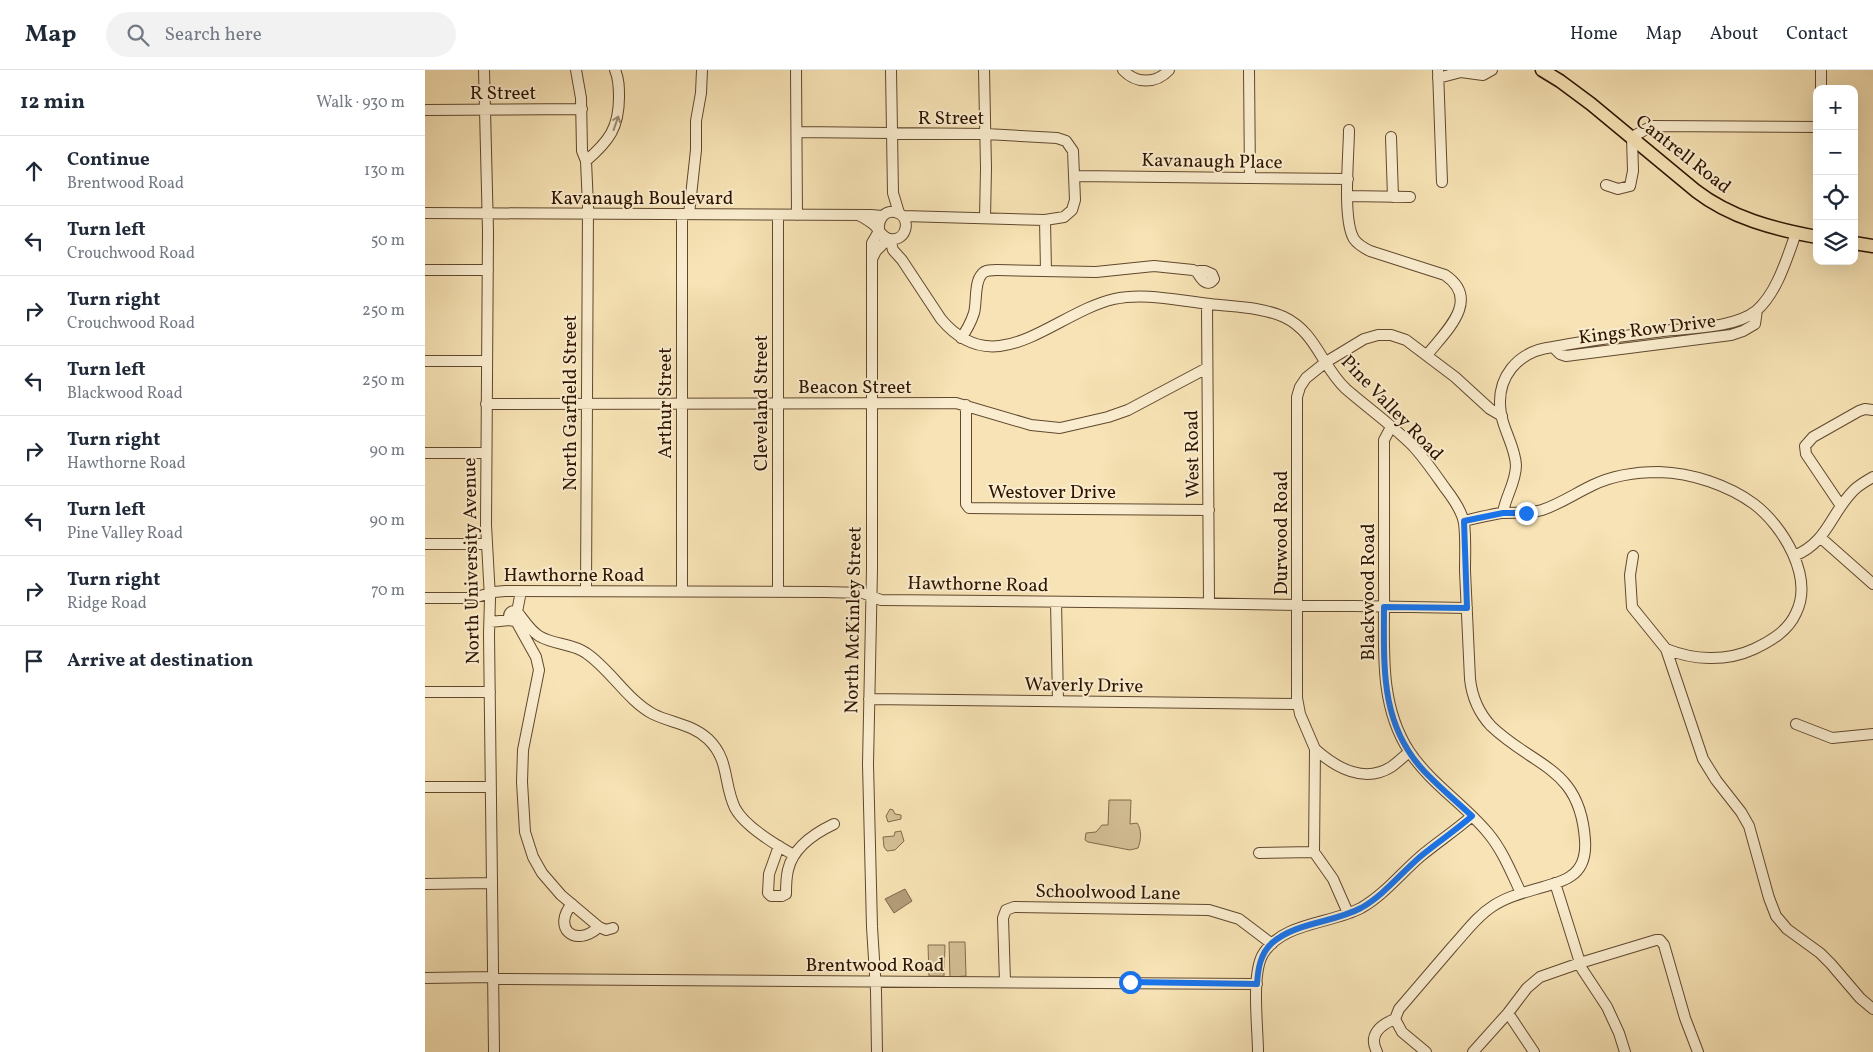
<!DOCTYPE html>
<html lang="en">
<head>
<meta charset="utf-8">
<style>
	:root { --surface:#fff; --page:#f2f2f3; --text:#1f2937; --muted:#747a83; --line:#e0e1e3 }
	body { margin:0; font-family:Vollkorn,serif; background:var(--page); color:var(--text) }
	.controls { position:absolute; right:15px; top:15px; display:grid; overflow:hidden; border-radius:10px; box-shadow:0 5px 20px #0002 }
	.controls button { width:45px; height:45px; display:grid; place-items:center; padding:0; border:0; border-bottom:1px solid var(--line); background:var(--surface); color:var(--text); font:25px sans-serif }
	.stop { position:absolute; width:15px; height:15px; margin:-11px; border:4px solid #1a73e8; border-radius:50%; background:#fff }
	.stop.end { background:#1a73e8; border-color:#fff; box-shadow:0 1px 5px #0008 }
	.list { margin:0; padding:0; list-style:none }
	h2 { display:flex; justify-content:space-between; align-items:center; height:65px; margin:0; padding:0 20px; font-size:21px }
	h2 small { font-size:16px; font-weight:400; color:var(--muted) }
	.list li { display:grid; grid-template-columns:32px 1fr auto; gap:15px; align-items:center; box-sizing:border-box; height:70px; padding:0 20px; border-top:1px solid var(--line) }
	.list b { display:block; font-size:19px; white-space:nowrap }
	.list p { margin:0; font-size:16px; white-space:nowrap; color:var(--muted) }
	.list em { font-size:16px; font-style:normal; color:var(--muted) }
	.icon { flex:none; width:28px; height:28px; fill:none; stroke:currentColor; stroke-width:2; stroke-linecap:round; stroke-linejoin:round }
	.map { position:relative; flex:none; width:1448px; height:982px; overflow:hidden }
	header { display:flex; align-items:center; gap:30px; box-sizing:border-box; height:70px; padding:0 25px; background:var(--surface); border-bottom:1px solid var(--line) }
	header strong { font-size:24px }
	nav { display:flex; gap:28px; margin-inline-start:auto; font-size:18px }
	.search { width:350px; height:45px; background:var(--page); display:flex; align-items:center; gap:12px; box-sizing:border-box; padding:0 18px; border-radius:28px; color:var(--muted); font-size:19px }
	main { display:flex }
	aside { flex:1; background:var(--surface) }
	.map>svg:first-child { display:block }
</style>
</head>
<body>
<header>
<strong>Map</strong>
<div class="search"><svg class="icon" aria-label="search" viewBox="0 0 24 24"><circle cx="10" cy="10" r="6"/><path d="M15 15l6 6"/></svg>Search here</div>
<nav><a>Home</a><a>Map</a><a>About</a><a>Contact</a></nav>
</header>
<main>
<aside>
<h2>12 min<small>Walk · 930 m</small></h2>
<ul class="list">
<li><svg class="icon" aria-label="ahead" viewBox="0 0 24 24"><path d="M12 20V5M6 11l6-6 6 6"/></svg><div><b>Continue</b><p>Brentwood Road</p></div><em>130 m</em></li>
<li><svg class="icon" aria-label="left" viewBox="0 0 24 24"><path d="M17 20v-9H6M10 6l-5 5 5 5"/></svg><div><b>Turn left</b><p>Crouchwood Road</p></div><em>50 m</em></li>
<li><svg class="icon" aria-label="right" viewBox="0 0 24 24"><path d="M7 20v-9h11M14 6l5 5-5 5"/></svg><div><b>Turn right</b><p>Crouchwood Road</p></div><em>250 m</em></li>
<li><svg class="icon" aria-label="left" viewBox="0 0 24 24"><path d="M17 20v-9H6M10 6l-5 5 5 5"/></svg><div><b>Turn left</b><p>Blackwood Road</p></div><em>250 m</em></li>
<li><svg class="icon" aria-label="right" viewBox="0 0 24 24"><path d="M7 20v-9h11M14 6l5 5-5 5"/></svg><div><b>Turn right</b><p>Hawthorne Road</p></div><em>90 m</em></li>
<li><svg class="icon" aria-label="left" viewBox="0 0 24 24"><path d="M17 20v-9H6M10 6l-5 5 5 5"/></svg><div><b>Turn left</b><p>Pine Valley Road</p></div><em>90 m</em></li>
<li><svg class="icon" aria-label="right" viewBox="0 0 24 24"><path d="M7 20v-9h11M14 6l5 5-5 5"/></svg><div><b>Turn right</b><p>Ridge Road</p></div><em>70 m</em></li>
<li><svg class="icon" aria-label="arrive" viewBox="0 0 24 24"><path d="M6 21V4h12l-3 4 3 4H6"/></svg><div><b>Arrive at destination</b></div></li>
</ul>
</aside>
<div class="map">
<svg width="1448" height="982" viewBox="0 0 1448 982">
	<rect width="100%" height="100%" fill="#f7e3b5"/>
	<filter id="stains"><feTurbulence type="fractalNoise" baseFrequency=".004" numOctaves="4"/><feColorMatrix values="0 0 0 0 .2 0 0 0 0 .09 0 0 0 0 .02 0 0 0 .5 -.17"/></filter>
	<radialGradient id="worn" r=".72"><stop offset=".6" stop-color="#630" stop-opacity="0"/><stop offset="1" stop-color="#630" stop-opacity=".3"/></radialGradient>
	<path fill="#d5c096" stroke="#826a4c" d="M684 730H706L705 754 712 753C717 759 716 771 713 778L705 780 663 772 660 770 661 763 671 762 677 755H683Z
		M465 739 468 740 470 744 476 745V749L463 752 461 746Z
		M476 761 479 771 470 780 462 781 459 777 458 767 469 766 470 762Z
		M524 872H540L541 906 525 907Z
		M503 875H520L519 906H504Z"/>
	<path fill="#b39d78" stroke="#7e6648" d="M480 819 487 831 469 843 460 829Z"/>
	<g fill="none" stroke-linecap="round" stroke-linejoin="round">
		<g stroke="#60482e" stroke-width="12">
			<path id="minor" d="M59 0 63 161 61 455 65 528 64 564 69 982
				M151 0 156 28 157 81 161 91 163 136 161 521
				M371 0 372 145
				M466 0 468 123 474 143
				M559 0 561 98 560 148
				M698 0C711 14 731 14 744 0
				M824 0 825 108
				M1013 0 1017 112
				M1396 0V19
				M1013 8 1036 2 1058 5 1067 0
				M0 40 157 39
				M924 60C924 84 917 150 929 169 933 175 939 178 945 181L1020 205C1057 230 1020 262 1002 285
				M372 62 561 64 632 68 641 71 648 81 650 130 647 140 639 147 620 150 478 146
				M966 67 968 127
				M161 91C184 71 194 58 194 27 194 18 194 9 190 0
				M651 106 923 109
				M1181 115 1193 119 1205 116 1208 101 1207 67 1227 56 1392 57
				M923 126 985 127
				M0 143 446 145 457 146
				M264 144 271 80V51L276 23 277 0
				M353 145V522
				M435 146C440 148 444 151 448 154 454 159 457 168 465 169 483 172 487 145 470 142 459 140 453 150 454 159
				M620 150 621 201
				M465 169 468 180 477 190 516 249C571 315 629 243 689 229 720 222 754 231 785 234 809 237 837 237 859 247 891 262 897 297 921 319 943 338 968 356 988 376 1000 389 1010 404 1020 418 1027 427 1037 441 1039 453 1041 468 1040 485 1040 501 1042 537 1043 573 1045 609 1047 627 1054 643 1066 656 1110 698 1155 697 1160 770 1161 784 1158 798 1146 806 1138 812 1127 814 1118 817 1101 822 1083 826 1068 836 1052 846 1041 862 1028 876 1010 897 992 918 974 939L970 949 977 962 1001 982
				M447 189 451 181 463 169
				M0 200H63
				M774 201H780L787 204 789 209C782 218 776 209 772 202Z
				M782 234 784 533
				M536 268C542 260 546 252 549 243 552 232 549 212 557 204 560 200 567 200 572 200L671 202 729 196 768 200 772 202
				M1128 277C1164 270 1201 266 1238 261 1265 258 1310 258 1331 241 1352 223 1362 188 1371 163
				M0 291H61
				M61 334 531 333 606 355 635 358 683 347 703 340 782 298
				M541 335V434L544 438 784 440
				M966 357 959 370C959 418 959 466 959 515 960 571 952 632 984 681 1005 713 1039 734 1063 763 1078 781 1086 802 1096 823
				M0 383H61
				M1416 436 1381 384 1380 376 1388 367 1434 341 1440 339 1448 340
				M1078 443C1080 427 1091 413 1091 395 1090 377 1079 361 1076 344 1070 308 1092 281 1128 277L1135 284 1141 286 1306 265 1318 261 1330 254 1332 240
				M1039 451C1051 448 1064 445 1076 443 1090 442 1103 444 1117 440 1135 434 1151 423 1168 415 1189 405 1212 402 1234 402 1267 403 1303 415 1329 434 1358 456 1389 507 1371 543 1363 561 1346 571 1329 579 1301 592 1268 590 1241 579
				M1396 468 1448 514
				M0 474H62
				M1208 486 1205 505 1207 537 1241 579 1278 689 1291 710 1316 742 1324 756 1344 828 1351 846 1362 859 1395 883 1406 894 1435 928 1448 939
				M1369 486C1403 472 1405 444 1429 420 1434 415 1441 411 1448 407
				M257 521V144
				M0 528H48L69 522 80 521 400 522 438 523 456 530 758 533 1042 538
				M631 532 633 631
				M84 546a5 5 0 1 1 10 0a5 5 0 1 1-10 0Z
				M92 542 96 521
				M94 544C100 552 106 561 114 566 129 575 147 573 161 583 185 599 202 630 228 644 246 653 267 654 283 669 305 690 298 713 310 738 320 757 351 775 369 785
				M91 551 111 587 114 600 98 680 97 712 100 762 108 787 117 803 136 825 174 857 181 860 188 858
				M65 552 85 550
				M0 622H65
				M444 629 873 634
				M1371 654 1407 668 1448 664
				M890 679C910 697 939 714 966 697 972 693 978 687 984 682
				M0 717H66
				M354 776 344 804 343 823 346 826H357L361 824C361 816 361 808 363 800 368 777 390 763 409 754
				M834 783 889 782
				M1130 813 1157 899 1182 937 1194 963 1200 982
				M0 814 67 813
				M147 834C127 857 149 879 174 857
				M923 843 908 809 889 782 890 679 875 644 872 628V327L875 317 881 308 901 292 939 269 953 265H966L981 270 1030 307 1065 339 1077 346
				M0 908 68 907
				M68 909 832 914
				M580 912 578 848 581 840 589 837 784 840 814 849 847 874
				M1083 943 1109 982
				M452 982 451 921 447 857 443 694 447 499V173L454 161
				M833 982C833 958 826 904 838 884 858 852 906 854 936 838 959 825 976 803 996 786 1013 772 1031 760 1047 746
				M952 982C943 965 955 955 970 949
				M1048 982 1083 943 1102 918 1115 907 1155 893 1231 870H1235L1239 875 1260 948 1273 982"/>
		</g>
		<g stroke="#2e1401" stroke-width="15">
			<path id="major" d="M1117 0 1135 11 1166 34 1271 121C1306 148 1349 159 1392 167
				M1429 173 1448 176"/>
		</g>
		<use href="#minor" stroke="#faedcf" stroke-width="10"/>
		<use href="#major" stroke="#f7e3b5" stroke-width="12"/>
	</g>
	<defs><path id="oneway-shaft" d="M-6 0H5M1.5-3L5.5 0L1.5 3" fill="none" stroke-width="1.6" stroke-linecap="round" stroke-linejoin="round" transform="scale(1.25)"/></defs>
	<use stroke="#9e8b72" href="#oneway-shaft" transform="translate(191 53) rotate(-71)"/>
	<g fill="none" stroke-linecap="round" stroke-linejoin="round">
		<path stroke="#1a73e8" stroke-width="6" d="M705 912 832 914C833 899 835 884 847 873 871 852 908 853 936 838 959 825 976 803 996 786 1013 772 1031 760 1047 746 1031 731 1014 717 999 701 955 654 959 597 959 537L1042 538 1039 451 1078 443H1101"/>
	</g>
	<g text-anchor="middle" stroke-width="4" stroke-linejoin="round" paint-order="stroke">
		<g font-size="19" fill="#2e1401" stroke="#faedcf">
			<text x="78" y="29">R Street</text>
			<text x="526" y="54">R Street</text>
			<text transform="translate(1259 83) rotate(38)" y="7">Cantrell Road</text>
			<text transform="translate(787 90) rotate(1)" y="7">Kavanaugh Place</text>
			<text x="217" y="134">Kavanaugh Boulevard</text>
			<text transform="translate(1222 258) rotate(-7)" y="7">Kings Row Drive</text>
			<text x="430" y="323">Beacon Street</text>
			<text transform="translate(144 333) rotate(-90)" y="7">North Garfield Street</text>
			<text transform="translate(239 333) rotate(-90)" y="7">Arthur Street</text>
			<text transform="translate(335 333) rotate(-90)" y="7">Cleveland Street</text>
			<text transform="translate(968 337) rotate(46)" y="7">Pine Valley Road</text>
			<text transform="translate(766 384) rotate(-91)" y="7">West Road</text>
			<text x="627" y="428">Westover Drive</text>
			<text transform="translate(855 463) rotate(-90)" y="7">Durwood Road</text>
			<text transform="translate(45 491) rotate(-91)" y="7">North University Avenue</text>
			<text x="149" y="511">Hawthorne Road</text>
			<text transform="translate(553 513) rotate(1)" y="7">Hawthorne Road</text>
			<text transform="translate(942 522) rotate(-90)" y="7">Blackwood Road</text>
			<text transform="translate(427 550) rotate(-89)" y="7">North McKinley Street</text>
			<text transform="translate(659 614) rotate(1)" y="7">Waverly Drive</text>
			<text transform="translate(683 821) rotate(1)" y="7">Schoolwood Lane</text>
			<text x="450" y="901">Brentwood Road</text>
		</g>
	</g>
	<rect width="100%" height="100%" filter="url(#stains)"/>
	<rect width="100%" height="100%" fill="url(#worn)"/>
</svg>
<div class="controls">
<button>+</button>
<button>−</button>
<button><svg class="icon" aria-label="locate" viewBox="0 0 24 24"><circle cx="12" cy="12" r="6"/><path d="M12 2v4M12 18v4M2 12h4M18 12h4"/></svg></button>
<button><svg class="icon" aria-label="layers" viewBox="0 0 24 24"><path d="M12 4l9 5-9 5-9-5zM3 14l9 5 9-5"/></svg></button>
</div>
<div class="stop" style="left:705px;top:912px"></div>
<div class="stop end" style="left:1101px;top:443px"></div>
</div>
</main>
</body>
</html>
